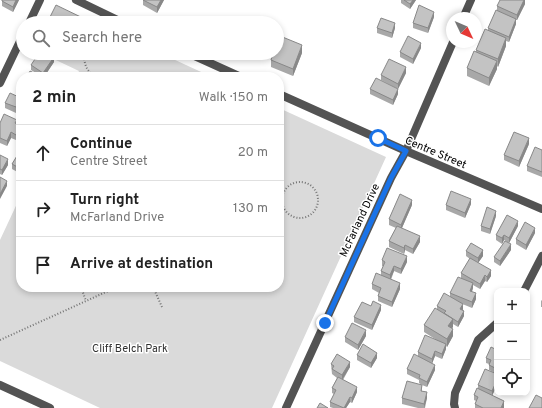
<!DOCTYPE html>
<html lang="en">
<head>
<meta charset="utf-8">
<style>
	:root { --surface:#fff; --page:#f6f6f6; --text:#222; --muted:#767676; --line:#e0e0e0 }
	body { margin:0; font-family:Overpass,sans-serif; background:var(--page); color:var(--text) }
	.controls { position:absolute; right:12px; bottom:12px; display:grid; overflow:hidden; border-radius:8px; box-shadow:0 2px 6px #0003 }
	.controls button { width:36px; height:36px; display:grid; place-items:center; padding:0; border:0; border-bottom:1px solid var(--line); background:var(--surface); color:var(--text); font:20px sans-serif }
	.compass { position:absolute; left:446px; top:12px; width:36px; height:36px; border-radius:50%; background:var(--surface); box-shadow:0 2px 6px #0003; rotate:134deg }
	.stop { position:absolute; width:12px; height:12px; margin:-9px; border:3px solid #1a73e8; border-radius:50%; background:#fff }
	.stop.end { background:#1a73e8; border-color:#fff; box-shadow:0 1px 4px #0008 }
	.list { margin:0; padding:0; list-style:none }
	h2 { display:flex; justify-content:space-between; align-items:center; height:52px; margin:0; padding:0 16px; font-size:17px }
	h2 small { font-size:13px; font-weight:400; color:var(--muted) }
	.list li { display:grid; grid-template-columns:26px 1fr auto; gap:12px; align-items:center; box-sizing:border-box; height:56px; padding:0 16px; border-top:1px solid var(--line) }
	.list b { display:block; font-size:15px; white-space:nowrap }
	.list p { margin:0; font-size:13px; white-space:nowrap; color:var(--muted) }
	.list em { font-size:13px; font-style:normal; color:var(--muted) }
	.icon { flex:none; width:22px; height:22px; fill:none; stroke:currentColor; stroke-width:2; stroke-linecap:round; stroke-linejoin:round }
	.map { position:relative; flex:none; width:542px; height:408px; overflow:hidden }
	.search { position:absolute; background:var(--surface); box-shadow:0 2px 6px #0003; left:16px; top:16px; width:268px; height:44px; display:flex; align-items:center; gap:10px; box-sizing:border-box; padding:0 14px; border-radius:22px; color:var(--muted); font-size:15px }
	.panel { position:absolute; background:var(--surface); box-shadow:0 2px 6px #0003; left:16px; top:72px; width:268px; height:220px; border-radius:16px }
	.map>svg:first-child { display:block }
</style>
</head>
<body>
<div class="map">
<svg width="542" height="408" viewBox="0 0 542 408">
	<rect width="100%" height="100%" fill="#fff"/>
	<path fill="#dadada" d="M41 53H160L212 77H76L79 71Z
		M279 108 386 157 272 408H100L0 361V240L21 195V287H279Z"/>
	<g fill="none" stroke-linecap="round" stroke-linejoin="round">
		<path stroke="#757575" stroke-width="2" stroke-dasharray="1 2" stroke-linecap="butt" d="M94 23 95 21
			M84 53C84 64 86 71 96 77
			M282 200a18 18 0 1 1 36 0a18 18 0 1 1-36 0Z
			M279 213 284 210
			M81 287 86 301
			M153 287 162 307
			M0 340 117 287"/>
		<path stroke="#535353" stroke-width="8" d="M76 0 124 23
			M29 23 40 0
			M188 53 241 77
			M0 83 23 35
			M279 94 406 151 542 209
			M524 291 542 256
			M0 385 50 408
			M455 408 454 404 455 393 478 340 497 323"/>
		<path stroke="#535353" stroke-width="8" d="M463 18 471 0
			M286 408 391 178 406 151 453 42"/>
	</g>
	<path fill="#a8a8a8" d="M19 0 13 12 2 6V1Z
		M143 0H164L157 13 143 5Z
		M401 0H416L410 9 401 3Z
		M525 0V4L517 20H516V24L509 42 506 41V46L498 67 497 66V69L489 86 467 76V68L476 52V50L488 31V28L497 10V6Z
		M434 17 428 33 413 28V23Z
		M49 19 87 23H49Z
		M377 28H395L392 38 377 33Z
		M421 48 413 64 400 57V52Z
		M302 53 293 76 271 67V60Z
		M54 62 44 77H27L39 75 31 70V65Z
		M406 73 398 89 381 80V75Z
		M370 89 398 94 393 105 370 94Z
		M5 103H21L16 113 5 108Z
		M0 123 17 124 20 131 16 140 11 138 7 146 0 143Z
		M529 144 519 167 504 160V155Z
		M542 150V177L527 171V166Z
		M21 151V174L12 169V164Z
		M0 155 8 165 2 175 0 174Z
		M471 204 465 218 446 210V205Z
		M412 205 402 228 420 242 413 254 405 250 404 254 389 247V241L396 228 389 225V219Z
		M496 216 490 234 481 231V226Z
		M518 226 509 243 504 240 502 244 496 240V235Z
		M535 233 526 250 516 244V239Z
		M511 250 500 266 494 262V257Z
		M466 251 483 256 478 263 491 276 487 282 485 281 480 289 473 285V288L472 292 476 299 472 308 460 303 463 309 464 316 458 327 453 324V327L452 328 453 336 447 347 446 346V349L442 359 435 356 432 363 435 370 427 387 422 385V391L427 398 425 408H418L402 404V398L422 385 419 383V380L407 374V369L418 356V352L435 339 424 332V325L437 309V306L450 297V293L461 278V273L470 259 466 256Z
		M382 260 407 262 401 274 394 271 391 280 400 289 392 307 378 301V296L379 293 372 289V284L381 275V271L383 266H382Z
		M542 300V307H541V301Z
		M381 310 372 330 354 322V317Z
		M366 336 358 350 345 342V337Z
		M497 350V374L489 370V364L486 363V358Z
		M357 355 377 358 371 368 357 360Z
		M331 364 350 367 343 380 357 392 352 403 350 402 346 408H333L330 407V402L334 394 332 393V388L337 378 332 374Z
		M497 374V385L492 396 504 407V408H475V404L476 401 474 400V395L478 389V385Z"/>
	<path fill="#888" d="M16 0H19L13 12V7Z
		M161 0H164L157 13V7Z
		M413 0H416L410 9V4Z
		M524 0H525V4L517 20V15Z
		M434 12V17L428 33V28Z
		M516 19V24L509 42V37Z
		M395 23V28L392 38V33Z
		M506 38V46L498 67V59Z
		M421 43V48L413 64V59Z
		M302 45V53L293 76V69Z
		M54 57V62L44 77H43V73Z
		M497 61V69L489 86V78Z
		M406 67V73L398 89V84Z
		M398 89V94L393 105V100Z
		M21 98V103L16 113V107Z
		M20 126V131L16 140V135Z
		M11 132V138L7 146V141Z
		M529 138V144L519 167V161Z
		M8 159V165L2 175V170Z
		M7 181V186L0 199V194Z
		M471 199V204L465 218V213Z
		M412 200V205L401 230V225Z
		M496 211V216L490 234V229Z
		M518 221V226L509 243V238Z
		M535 228V233L526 250V245Z
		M504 235V240L502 244V238Z
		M420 236V242L413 254V249Z
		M511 244V250L500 266V261Z
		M405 245V250L404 254V248Z
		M483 250V256L478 263V258Z
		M407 256V262L401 274V269Z
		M394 266V271L390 280V275Z
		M491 270V276L487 282V277Z
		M485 275V281L480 289V284Z
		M400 283V289L392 307V302Z
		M473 283V288L470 296V291Z
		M476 293V299L472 308V302Z
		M463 304V309L460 314V309Z
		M381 305V310L372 330V325Z
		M464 311V316L458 327V322Z
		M453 319V327L448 333V326Z
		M453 329V336L447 347V339Z
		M366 330V336L358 350V345Z
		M446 344V349L442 359V354Z
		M435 351V356L432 364V359Z
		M377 353V358L371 368V363Z
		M350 362V367L342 380V375Z
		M435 365V370L427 387V382Z
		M497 380V385L492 396V391Z
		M357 387V392L352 403V398Z
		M427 392V398L424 408V404Z
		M350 397V402L346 408H344Z
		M504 401V408H501Z"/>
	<path fill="#c3c3c3" stroke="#888" d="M2 0H16L13 7 2 1Z
		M143 0H161L157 7Z
		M404 0H413L410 4Z
		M500 0H524L517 15 497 6Z
		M56 5 87 20 86 23H56L49 19Z
		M419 5 434 12 428 28 413 23Z
		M496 10 516 19 509 37 488 28Z
		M381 18 395 23 392 33 377 28Z
		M485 29 506 38 498 59 476 50Z
		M280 36 302 45 293 69 271 60 273 53H277V44Z
		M408 36 421 43 413 59 400 52Z
		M474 51 497 61 489 78 467 68Z
		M39 53H48L54 57 43 73 31 65Z
		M389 59 406 67 398 84 381 75Z
		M30 71 42 77H27Z
		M376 78 398 89 393 100 370 89Z
		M10 93 21 98 16 107 5 103Z
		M4 114 17 120 15 123 20 126 16 135 11 132 7 141 0 138V123Z
		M514 132 529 138 519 161 504 155Z
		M535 147 542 150V172L527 166Z
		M20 151H21V169L12 164Z
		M0 155 8 159 2 170 0 169Z
		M0 177 7 181 0 194Z
		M451 191 471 199 465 213 446 205Z
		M400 194 412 200 401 225 389 219Z
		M487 207 496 211 490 229 481 226Z
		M507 215 518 221 509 238 504 235 502 238 496 235Z
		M525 222 535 228 526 245 516 239Z
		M397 226 420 236 413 249 405 245 404 248 389 241Z
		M505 241 511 244 500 261 494 257Z
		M471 243 483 250 478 258 466 251Z
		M387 248 407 256 401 269 394 266 390 275 381 271 385 262 382 260Z
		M470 258 491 270 487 277 485 275 480 284 461 273Z
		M376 273 400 283 392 302 378 296 381 288 372 284Z
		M458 277 473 283 470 291 476 293 472 302 450 293Z
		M444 293 463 304 460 309 464 311 458 322 444 313 446 311 437 306Z
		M373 301 381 305 372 325 354 317 362 302 371 306Z
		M435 308 453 319 448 326 453 329 447 339 424 325Z
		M352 323 366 330 358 345 345 337Z
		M425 335 446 344 442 354 435 351 432 359 418 352Z
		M363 344 377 353 371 363 357 355Z
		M491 347 497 350V369L489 365 491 360 486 358Z
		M337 354 350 362 342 375 332 369 334 366 331 364Z
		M414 354 435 365 427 382 419 378 420 375 407 369Z
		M485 369 497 374V380L492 391 478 385Z
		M338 377 357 387 352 398 350 397 344 408 330 402 336 390 332 388Z
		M407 381 422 385 421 391 427 392 424 404 402 398Z
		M477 388 504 401 501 408H483L475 404 478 397 474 395Z
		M536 395 542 398V408H529Z
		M320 403 328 408H317Z"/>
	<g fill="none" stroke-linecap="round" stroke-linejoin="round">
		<path stroke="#1a73e8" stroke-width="5" d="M325 323 391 178 406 151 378 138"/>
	</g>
	<g text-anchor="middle" stroke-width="3" stroke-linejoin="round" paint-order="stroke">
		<g font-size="11" fill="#000" stroke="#fff">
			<text transform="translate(436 152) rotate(23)" y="4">Centre Street</text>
			<text transform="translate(359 220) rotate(-65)" y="4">McFarland Drive</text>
		</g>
		<g font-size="11" fill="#313131" stroke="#fff">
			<text x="130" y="352">Cliff Belch Park</text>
		</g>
	</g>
</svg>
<div class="controls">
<button>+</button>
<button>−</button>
<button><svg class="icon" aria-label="locate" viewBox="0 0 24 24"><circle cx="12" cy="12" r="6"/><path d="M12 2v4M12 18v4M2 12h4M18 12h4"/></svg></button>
</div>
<svg class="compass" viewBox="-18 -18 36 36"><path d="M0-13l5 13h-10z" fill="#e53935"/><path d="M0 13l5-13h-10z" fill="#767676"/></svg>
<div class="stop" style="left:378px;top:138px"></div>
<div class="stop end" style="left:325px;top:323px"></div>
<div class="search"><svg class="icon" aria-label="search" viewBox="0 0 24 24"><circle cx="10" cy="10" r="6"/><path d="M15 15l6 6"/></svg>Search here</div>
<section class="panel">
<h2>2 min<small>Walk · 150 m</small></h2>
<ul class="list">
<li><svg class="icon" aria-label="ahead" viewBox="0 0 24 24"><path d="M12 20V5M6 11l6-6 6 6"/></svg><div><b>Continue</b><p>Centre Street</p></div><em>20 m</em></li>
<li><svg class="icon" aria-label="right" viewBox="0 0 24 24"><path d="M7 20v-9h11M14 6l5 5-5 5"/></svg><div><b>Turn right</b><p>McFarland Drive</p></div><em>130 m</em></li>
<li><svg class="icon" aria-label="arrive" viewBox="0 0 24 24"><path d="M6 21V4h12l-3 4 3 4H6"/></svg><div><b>Arrive at destination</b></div></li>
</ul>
</section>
</div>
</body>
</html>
